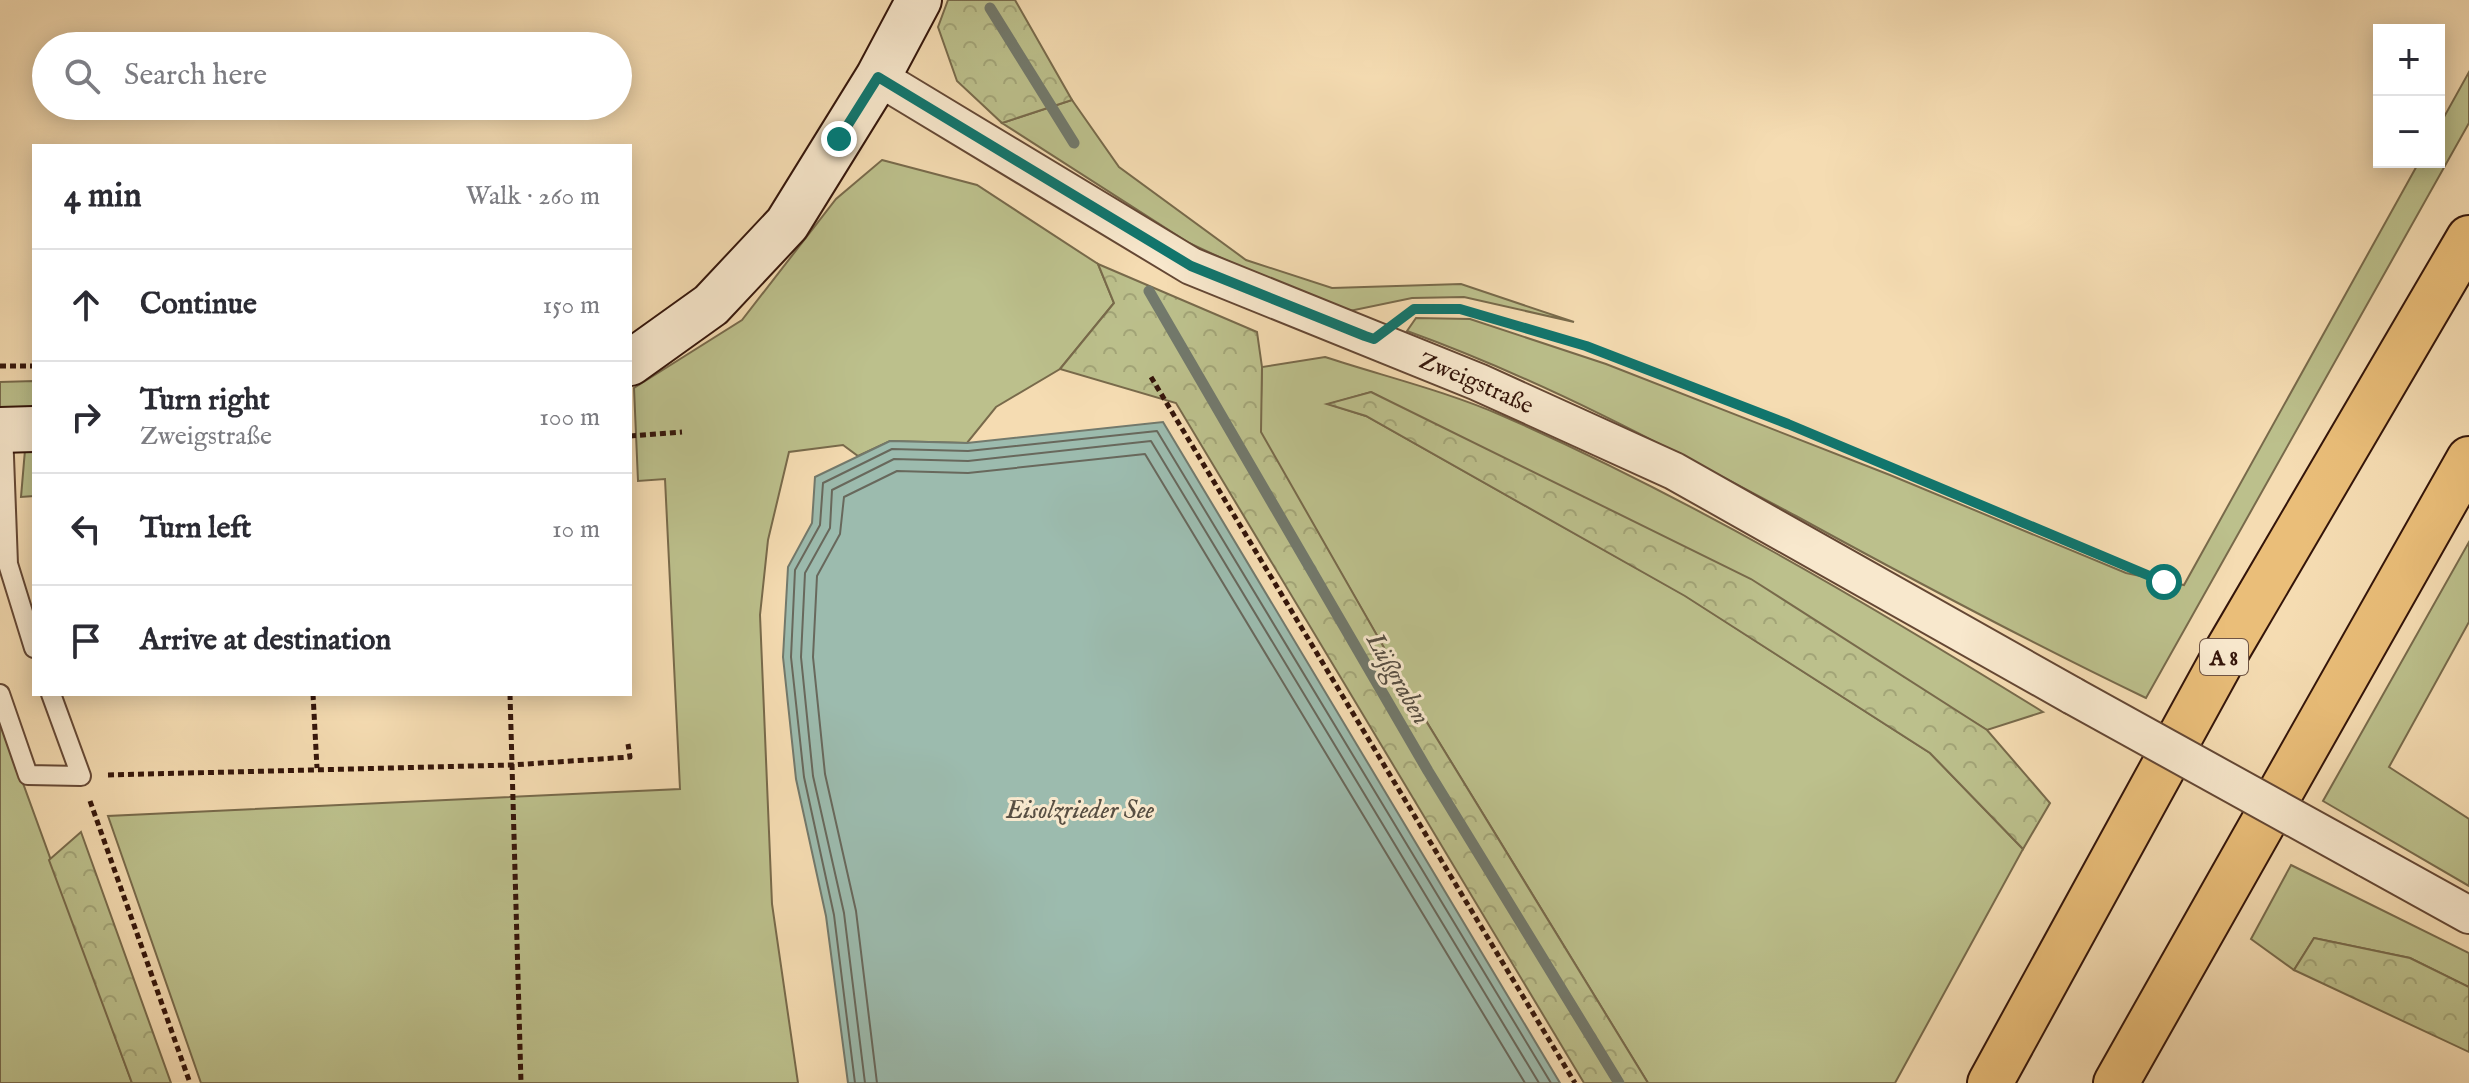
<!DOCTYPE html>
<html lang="en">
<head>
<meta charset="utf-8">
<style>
	:root { --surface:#fff; --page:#f7f7f7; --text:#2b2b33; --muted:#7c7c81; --line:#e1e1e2 }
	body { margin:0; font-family:"IM FELL English",serif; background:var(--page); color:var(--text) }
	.controls { position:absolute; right:24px; top:24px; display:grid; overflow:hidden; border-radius:0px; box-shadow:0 4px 20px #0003 }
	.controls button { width:72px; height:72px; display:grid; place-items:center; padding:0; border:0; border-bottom:2px solid var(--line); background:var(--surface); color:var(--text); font:40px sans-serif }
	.stop { position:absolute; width:24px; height:24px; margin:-18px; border:6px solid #0f766e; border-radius:50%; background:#fff }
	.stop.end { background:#0f766e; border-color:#fff; box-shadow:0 2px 8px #0008 }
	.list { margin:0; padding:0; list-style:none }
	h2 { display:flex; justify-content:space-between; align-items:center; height:104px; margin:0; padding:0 32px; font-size:34px }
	h2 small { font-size:26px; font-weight:400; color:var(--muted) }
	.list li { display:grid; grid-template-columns:52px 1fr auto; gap:24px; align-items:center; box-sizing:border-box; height:112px; padding:0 32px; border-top:2px solid var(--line) }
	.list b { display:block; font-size:30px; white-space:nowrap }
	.list p { margin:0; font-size:26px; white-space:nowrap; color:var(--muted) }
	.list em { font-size:26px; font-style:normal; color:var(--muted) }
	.icon { flex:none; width:44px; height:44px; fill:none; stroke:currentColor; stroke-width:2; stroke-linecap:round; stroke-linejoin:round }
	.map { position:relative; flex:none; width:2469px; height:1083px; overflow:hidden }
	.search { position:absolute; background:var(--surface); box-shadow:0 4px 20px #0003; left:32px; top:32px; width:600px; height:88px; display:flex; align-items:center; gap:20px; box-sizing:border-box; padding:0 28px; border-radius:44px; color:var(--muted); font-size:30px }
	.panel { position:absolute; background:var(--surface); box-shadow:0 4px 20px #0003; left:32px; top:144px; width:600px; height:552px; border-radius:0px }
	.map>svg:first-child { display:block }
</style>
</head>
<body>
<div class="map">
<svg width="2469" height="1083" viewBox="0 0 2469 1083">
	<defs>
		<pattern id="forest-crowns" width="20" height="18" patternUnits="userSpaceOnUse" patternTransform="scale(2)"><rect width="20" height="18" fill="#bcc08c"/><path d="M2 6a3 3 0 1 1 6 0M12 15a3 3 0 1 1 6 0" fill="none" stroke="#a2a477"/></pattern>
	</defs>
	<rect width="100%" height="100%" fill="#f5dcb2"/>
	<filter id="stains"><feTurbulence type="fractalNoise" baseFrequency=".0025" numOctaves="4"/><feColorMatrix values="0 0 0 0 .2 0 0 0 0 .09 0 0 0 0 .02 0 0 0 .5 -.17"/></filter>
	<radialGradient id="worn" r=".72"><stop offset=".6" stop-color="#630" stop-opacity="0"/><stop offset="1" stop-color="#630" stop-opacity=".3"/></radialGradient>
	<path fill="#bcc08c" stroke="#786a4b" stroke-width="2" d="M2469 72V123L2146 698C2027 641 1911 579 1796 516 1669 448 1543 380 1407 331L1416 318 1470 319 1606 364 1890 475 2126 573 2184 585 2419 162H2439V126Z
		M1072 100 1119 167 1246 260 1332 288 1461 284 1574 322 1464 297 1412 298 1340 313 1189 243 1002 123Z
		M882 160 977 185 1098 264 1114 303 1060 369 996 407 967 443 890 441 858 456 843 445 789 452 768 540 760 615 772 904 798 1083H201L108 816 680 789 665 479 638 481 634 388 742 320 836 199Z
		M1325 357C1383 376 1446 391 1503 416 1690 498 1869 604 2043 712L1987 730 1928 694 1371 392 1329 404 1366 416 1686 596 1930 753 2023 849 1895 1083H1648L1423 716 1260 432 1262 367Z
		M34 381V414H0V382Z
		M25 450H34V496L21 497Z
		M2469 542V622L2389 767 2469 819V886L2323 801Z
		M0 720 132 1083H0Z
		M2291 865 2469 953V987L2410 958 2314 938 2294 970 2251 939Z"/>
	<path fill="url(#forest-crowns)" stroke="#786a4b" stroke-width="2" d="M948 0H1015L1072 100 1002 123 957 81 938 27Z
		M1098 264 1257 332 1262 367 1261 432 1423 716 1648 1083H1584L1176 403 1060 369 1114 303Z
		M1371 392 1751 579 1987 730 2050 803 2023 849 1930 753 1685 596 1366 416 1327 404Z
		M81 832 171 1083H132L49 860Z
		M2314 938 2410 958 2469 987V1052L2294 970Z"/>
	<path fill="#9cbbae" stroke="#72796c" stroke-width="2" d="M1163 422 1560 1083H848L826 916 796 779 783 657 788 567 812 523 815 477 890 441 967 443Z"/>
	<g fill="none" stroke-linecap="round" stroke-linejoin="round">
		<path stroke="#68685c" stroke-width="2" d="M855 1083 834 915 804 777 791 657 795 570 820 525 823 483 892 449 968 451 1157 431 1551 1083
			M865 1083 844 913 813 776 801 657 805 573 830 528 832 490 894 459 968 461 1151 441 1539 1083
			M877 1083 856 911 825 774 813 657 817 576 840 534 844 497 897 471 968 473 1145 454 1525 1083"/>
		<path stroke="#72796c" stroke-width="11" d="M990 8 1074 143
			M1149 291 1428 771 1619 1083"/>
		<g stroke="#644734" stroke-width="22">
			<path id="lane" d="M3 430 8 564 34 648
				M0 694 28 775 81 776 51 694"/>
		</g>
		<g stroke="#644734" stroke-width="40">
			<g id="street">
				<path id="s1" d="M878 77 1191 266 1478 382 1674 471 2073 696"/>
				<path d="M2366 858 2469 915"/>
			</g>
		</g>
		<g stroke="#34150a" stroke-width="48">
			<path id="secondary" d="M630 363 711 305 787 224 878 77 919 0
				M0 430 34 429"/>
		</g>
		<g stroke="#34150a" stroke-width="48">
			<path id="highway" d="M1990 1083 2227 651 2469 238
				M2116 1083 2469 459"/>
		</g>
		<path stroke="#34150a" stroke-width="5" stroke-dasharray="6 4" stroke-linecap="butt" d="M1406 315 1414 309H1460L1586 346 1788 424 2164 582
			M0 366H34
			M1151 377 1575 1083
			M630 436 682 432
			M313 694 317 768
			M510 694 521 1083
			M108 775 512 765 630 757 628 744
			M90 801 190 1083"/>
		<use href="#lane" stroke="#f8e8cd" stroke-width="18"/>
		<use href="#street" stroke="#f8e8cd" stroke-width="36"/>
		<use href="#secondary" stroke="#f8e8cd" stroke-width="44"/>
		<use href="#highway" stroke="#eabe79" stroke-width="44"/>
		<g stroke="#644734" stroke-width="40" stroke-linecap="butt">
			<path id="street-bridge" d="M2073 696 2366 858"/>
		</g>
		<use href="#street-bridge" stroke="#f8e8cd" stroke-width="36"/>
	</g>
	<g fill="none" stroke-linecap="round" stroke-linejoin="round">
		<path stroke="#0f766e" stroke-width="10" d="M839 139 878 77 1191 266 1365 336 1374 339 1414 309H1460L1586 346 1788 424 2164 582"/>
	</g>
	<g text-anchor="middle" stroke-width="6" stroke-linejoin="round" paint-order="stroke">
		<rect fill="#f8e8cd" stroke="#6f5444" stroke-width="2" x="2200" y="639" width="48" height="36" rx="6"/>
		<g font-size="22" font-weight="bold" fill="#34150a">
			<text x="2224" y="665">A 8</text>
		</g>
		<g font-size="24" fill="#34150a" stroke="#f8e8cd">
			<text dy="8" stroke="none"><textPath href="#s1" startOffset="674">Zweigstraße</textPath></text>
		</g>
		<g font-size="26" font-style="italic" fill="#584f43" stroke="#f8e8cd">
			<text transform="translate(1399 678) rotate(60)" y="9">Lüßgraben</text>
			<text x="1080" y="818">Eisolzrieder See</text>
		</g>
	</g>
	<rect width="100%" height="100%" filter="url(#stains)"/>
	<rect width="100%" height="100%" fill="url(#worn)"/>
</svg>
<div class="controls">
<button>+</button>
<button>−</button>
</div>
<div class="stop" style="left:2164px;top:582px"></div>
<div class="stop end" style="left:839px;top:139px"></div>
<div class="search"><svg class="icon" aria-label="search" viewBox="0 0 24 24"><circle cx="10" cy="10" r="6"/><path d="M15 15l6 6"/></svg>Search here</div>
<section class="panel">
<h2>4 min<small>Walk · 260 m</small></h2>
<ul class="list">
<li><svg class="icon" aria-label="ahead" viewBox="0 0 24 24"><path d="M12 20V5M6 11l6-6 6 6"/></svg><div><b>Continue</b></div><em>150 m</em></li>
<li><svg class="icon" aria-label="right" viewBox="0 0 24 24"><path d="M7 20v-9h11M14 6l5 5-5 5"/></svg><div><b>Turn right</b><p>Zweigstraße</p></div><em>100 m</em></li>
<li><svg class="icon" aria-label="left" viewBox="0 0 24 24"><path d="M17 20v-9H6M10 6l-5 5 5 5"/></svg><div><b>Turn left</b></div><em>10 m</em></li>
<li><svg class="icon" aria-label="arrive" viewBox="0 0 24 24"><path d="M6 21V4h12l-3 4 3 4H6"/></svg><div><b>Arrive at destination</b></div></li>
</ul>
</section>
</div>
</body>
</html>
